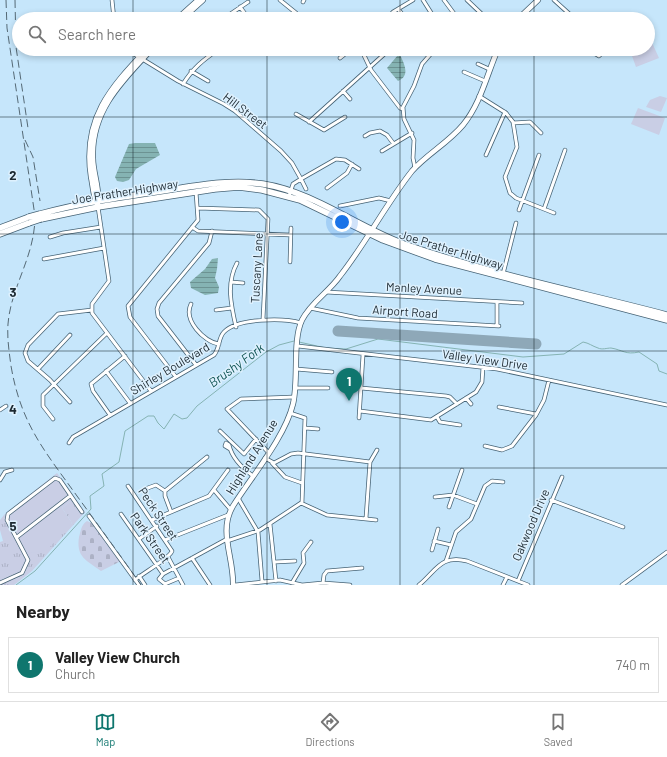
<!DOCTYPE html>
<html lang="en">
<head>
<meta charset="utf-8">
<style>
	:root { --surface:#fff; --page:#f6f6f6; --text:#222; --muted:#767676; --line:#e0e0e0; --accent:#0f766e }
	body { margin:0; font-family:Barlow,sans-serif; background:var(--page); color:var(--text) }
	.you { position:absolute; left:342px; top:222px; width:14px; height:14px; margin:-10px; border:3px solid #fff; border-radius:50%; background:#1a73e8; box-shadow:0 0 0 6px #1a73e833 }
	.badge { display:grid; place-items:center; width:26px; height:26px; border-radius:50%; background:var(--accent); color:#fff; font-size:13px; font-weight:700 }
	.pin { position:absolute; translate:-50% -33px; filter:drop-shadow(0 1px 2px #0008) }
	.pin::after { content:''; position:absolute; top:21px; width:14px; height:12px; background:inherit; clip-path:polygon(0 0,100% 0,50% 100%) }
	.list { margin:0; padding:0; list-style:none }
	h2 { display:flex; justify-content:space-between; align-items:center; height:52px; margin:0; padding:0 16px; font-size:17px }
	h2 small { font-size:13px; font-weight:400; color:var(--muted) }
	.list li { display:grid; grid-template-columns:26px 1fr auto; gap:12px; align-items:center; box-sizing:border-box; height:56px; margin:0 8px 8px; padding:0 8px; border:1px solid var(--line); border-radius:0px }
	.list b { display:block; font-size:15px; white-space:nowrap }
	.list p { margin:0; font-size:13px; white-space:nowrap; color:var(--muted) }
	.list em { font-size:13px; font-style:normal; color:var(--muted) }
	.icon { flex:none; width:22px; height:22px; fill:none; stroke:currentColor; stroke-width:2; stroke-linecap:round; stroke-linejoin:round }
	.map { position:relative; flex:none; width:667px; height:585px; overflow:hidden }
	.search { position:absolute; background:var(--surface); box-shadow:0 2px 6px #0003; left:12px; right:12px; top:12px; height:44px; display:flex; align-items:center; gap:10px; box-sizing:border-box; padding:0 14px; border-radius:22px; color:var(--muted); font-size:15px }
	.sheet { height:116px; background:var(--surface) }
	nav { display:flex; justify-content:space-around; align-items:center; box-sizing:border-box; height:56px; border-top:1px solid var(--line); background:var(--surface); font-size:11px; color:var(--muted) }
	nav a { display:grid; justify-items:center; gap:2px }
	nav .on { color:var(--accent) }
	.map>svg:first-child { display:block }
</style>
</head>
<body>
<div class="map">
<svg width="667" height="585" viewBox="0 0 667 585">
	<defs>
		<pattern id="grass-tufts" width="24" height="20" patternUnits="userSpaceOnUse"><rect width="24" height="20" fill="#c9cee5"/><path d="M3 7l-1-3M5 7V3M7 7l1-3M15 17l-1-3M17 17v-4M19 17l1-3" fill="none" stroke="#acb1c5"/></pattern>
		<pattern id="cemetery-stones" width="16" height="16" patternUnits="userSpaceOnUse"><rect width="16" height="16" fill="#c9cee5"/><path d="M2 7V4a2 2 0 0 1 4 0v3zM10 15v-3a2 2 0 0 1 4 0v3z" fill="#acb1c5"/></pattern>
		<pattern id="water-rules" width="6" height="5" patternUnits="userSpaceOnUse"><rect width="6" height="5" fill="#85b3b3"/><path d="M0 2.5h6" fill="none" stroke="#6c9292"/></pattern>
	</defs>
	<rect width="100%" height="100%" fill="#c6e6fb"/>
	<path fill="url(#grass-tufts)" d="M75 498 85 512 32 571 14 585H0V542L3 541 0 530V520L4 515 25 554 72 523 62 508Z"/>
	<path fill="url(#cemetery-stones)" d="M87 521 94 524 121 561 101 571C86 560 76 557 79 537 81 530 81 525 87 521Z"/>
	<path fill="#c9cee5" d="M649 36 659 58 636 67 632 56 633 49H648Z
		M660 96 667 98 661 112 646 107 650 100Z
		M638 108 665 118 659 135 631 124Z
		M57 473 75 498 62 508 72 523 47 550 25 554 4 515Z"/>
	<path fill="url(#water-rules)" d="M398 55H400C405 65 410 76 398 81L387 68Z
		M135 143H155L160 155 136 169 129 180 123 182 117 181 115 177 129 144Z
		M218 258 217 269 215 278 219 287 218 293 205 295 191 288 190 282 205 269 212 259Z"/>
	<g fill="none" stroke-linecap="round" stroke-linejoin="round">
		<path stroke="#85b3b3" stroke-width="1" d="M299 342 326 348 346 349 378 339 523 357 564 354 583 342C589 343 592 346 598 348 602 350 607 348 611 348 623 350 625 355 639 352L657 364 659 371 667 374
			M16 585 35 571 91 509 90 496 104 486 102 474 119 462 125 431 148 416H154L158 423 164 429 174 414 182 419 187 418 197 406 266 352 279 345 294 341"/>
		<path stroke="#8ea8b8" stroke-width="11" d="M338 331 536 344"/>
		<g stroke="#466375" stroke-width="4.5">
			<path id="minor" d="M112 0 114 19
				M280 0 296 13
				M423 0 435 19
				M444 0 458 19
				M467 0 487 19
				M554 0 575 19
				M303 2 304 0
				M240 7 249 19
				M398 9 406 19
				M526 12 533 19
				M223 19 248 2
				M262 19 264 18
				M387 19 393 12 413 0
				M126 49 178 81 224 104 235 111 281 151 292 163 301 179 293 184 289 196
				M361 49 371 70 400 108 403 109
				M587 49 599 56 606 49
				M467 53 471 49
				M340 58 351 49
				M478 64 489 69
				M191 71 208 81
				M464 72 485 81
				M183 84C193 68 203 60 219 49
				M343 91 350 99
				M479 96 506 113 513 122 517 147 505 177 510 193 516 198 554 213
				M296 114 324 130 345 117
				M309 122 390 49
				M513 123 530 122 541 133
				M365 136 370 133 380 131 387 135 393 143
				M382 151 412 133
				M486 155 505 112
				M415 168 413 158 414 140 404 119 403 107 414 86 422 64 435 49
				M327 188 347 173 352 164
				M306 189 301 179 336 159 345 160 359 169
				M340 206 379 198 391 201
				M98 207 109 281 92 304V313L151 391
				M198 208 259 210 268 219 263 319
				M544 209 565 150
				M519 210 539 155
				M192 227 198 231 291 235
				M50 237 63 233 101 227
				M44 259 104 248
				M290 262 291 228
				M503 274 516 223
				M231 282 243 283
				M326 292 522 303
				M497 302V326
				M191 304C183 320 204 342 219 344
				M310 308 358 318 499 326
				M216 310 232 308
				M236 327C231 305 226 283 237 263
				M298 346 497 369 667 405
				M196 365 158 316 157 309 159 303 209 243 212 231
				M38 369 70 335
				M296 369 332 372
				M106 371 130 403
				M176 377 130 317 128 306 198 220 196 192
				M295 388H328
				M361 388 446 396 450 397 457 404
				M466 398 471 404
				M70 402 50 380 28 361 25 353 28 345 58 314 92 310
				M499 407 536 414
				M0 410 6 406
				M360 411 431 420 476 392 482 382 483 367
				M290 413 305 418 302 503
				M110 415 93 391 91 384 125 356
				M437 417 440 422 460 425
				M359 418 363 355
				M53 419 43 406V395L107 333
				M305 428 318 429
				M220 431 244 454 256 439
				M69 443 73 437 80 433 214 355C220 348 218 338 224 332 238 318 283 318 301 323
				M485 446 502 450 512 446 536 415 544 400 549 380
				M230 449 225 446 226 443 229 445C232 458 242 468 253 476
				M268 452 227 409 241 399 294 397
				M265 458 274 463 291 454 298 453 370 462
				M272 463 285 477 302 483
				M0 480 5 472 12 470
				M128 486 172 551C170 558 143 573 135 580
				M145 489 156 485 165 491
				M214 490 231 510
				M435 497 453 495 477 504
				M238 498 258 532 262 581
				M551 500 623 527
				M449 507 462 470
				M171 512 165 496V491L207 457
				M121 514 163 574
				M89 516 139 585
				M366 518 370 462 377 450
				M152 520 209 496 228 470
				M270 524 276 581
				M17 537 70 496
				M139 539 157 526
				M165 540 228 515
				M227 541 260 530 301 503 327 515 376 520
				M434 541 451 545
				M432 550 438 529
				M168 557 183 585
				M192 558 210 585
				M446 561 456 532 471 519 485 486 492 481 503 482
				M275 562 295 561
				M139 576 145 585
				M179 578 165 584 159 579 163 574 227 539
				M518 581 562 477
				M0 583 22 573 28 560 7 520 8 514 55 478 60 480 82 512
				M292 583 304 563 303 553 311 542
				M323 583 324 575 327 571 362 568
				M235 585 280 580 302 585 323 583 350 585
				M419 585C436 571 441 554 467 561L528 585
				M503 585 507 577
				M622 585 667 552"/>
		</g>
		<g stroke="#466375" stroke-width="6">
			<path id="major" d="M177 19 198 0
				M182 19 203 0
				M518 19 538 0
				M98 203C100 189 93 173 93 158 91 111 122 81 152 49
				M97 204C93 196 93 186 91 177 82 119 110 88 147 49
				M233 585C234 558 218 531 233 506 252 476 285 437 293 404 299 379 292 341 302 320 311 302 329 292 340 276 366 243 386 204 412 171 427 154 448 143 463 125 481 103 487 74 498 49"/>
		</g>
		<g stroke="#466375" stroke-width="7">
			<path id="highway" d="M40 214C80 203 121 197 162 191 196 186 229 179 263 184 314 192 357 227 404 244 490 274 580 292 667 315
				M41 219 98 207 215 189 239 187 262 190 300 200 383 240 435 259 667 320
				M0 228 29 217
				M0 234 29 223"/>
		</g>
		<use href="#minor" stroke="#fff" stroke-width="3"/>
		<use href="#major" stroke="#fff" stroke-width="4.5"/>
		<use href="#highway" stroke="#fff" stroke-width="5.5"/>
		<path stroke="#556975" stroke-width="1" stroke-dasharray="8 4" stroke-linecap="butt" d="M6 0 7 28 35 216C35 257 11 286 8 324 7 338 9 351 11 366 21 424 44 450 77 496 99 526 120 555 141 585
			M15 0 16 47 28 128
			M25 140 33 157 40 201"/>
		<g stroke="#466375" stroke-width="7" stroke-linecap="butt">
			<path id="highway-bridge" d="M29 217 40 214
				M29 223 41 219"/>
		</g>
		<use href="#highway-bridge" stroke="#fff" stroke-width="5.5"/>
	</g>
	<path fill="none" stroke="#1c2931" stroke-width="1" stroke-opacity="0.55" d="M133 0V19M267 0V19M400 0V19M534 0V19M133 49V585M267 49V585M400 49V585M534 49V585M0 117H667M0 234H667M0 351H667M0 468H667"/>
	<g text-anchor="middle" stroke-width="3" stroke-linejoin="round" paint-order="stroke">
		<g font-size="12" fill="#1c2931" stroke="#def1fe">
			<text transform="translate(245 111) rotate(37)" y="4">Hill Street</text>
			<text transform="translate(125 192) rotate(-9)" y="4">Joe Prather Highway</text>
			<text transform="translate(451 250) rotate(17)" y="4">Joe Prather Highway</text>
			<text transform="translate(257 268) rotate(-87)" y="4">Tuscany Lane</text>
			<text transform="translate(424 289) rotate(3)" y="4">Manley Avenue</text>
			<text transform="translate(405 312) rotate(4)" y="4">Airport Road</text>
			<text transform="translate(485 360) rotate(8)" y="4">Valley View Drive</text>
			<text transform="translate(170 369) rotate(-31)" y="4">Shirley Boulevard</text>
			<text transform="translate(252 457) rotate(-58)" y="4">Highland Avenue</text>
			<text transform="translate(158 514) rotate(56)" y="4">Peck Street</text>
			<text transform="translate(531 525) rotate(-67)" y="4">Oakwood Drive</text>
			<text transform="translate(150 538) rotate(55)" y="4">Park Street</text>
		</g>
		<g font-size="13" font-style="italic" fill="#105454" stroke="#def1fe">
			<text transform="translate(236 365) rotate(-36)" y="5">Brushy Fork</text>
		</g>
	</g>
	<g font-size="13" text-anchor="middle" font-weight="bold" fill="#1c2931" stroke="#def1fe" stroke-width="3" stroke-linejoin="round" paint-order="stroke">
		<text x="13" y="180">2</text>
		<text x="13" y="297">3</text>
		<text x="13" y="414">4</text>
		<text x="13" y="531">5</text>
	</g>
</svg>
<div class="you"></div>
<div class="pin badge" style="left:349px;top:401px">1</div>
<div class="search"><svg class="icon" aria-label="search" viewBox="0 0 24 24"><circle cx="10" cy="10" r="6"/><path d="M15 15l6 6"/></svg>Search here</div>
</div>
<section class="sheet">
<h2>Nearby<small></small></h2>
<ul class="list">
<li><span class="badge">1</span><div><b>Valley View Church</b><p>Church</p></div><em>740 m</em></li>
</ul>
</section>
<nav>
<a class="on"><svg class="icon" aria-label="map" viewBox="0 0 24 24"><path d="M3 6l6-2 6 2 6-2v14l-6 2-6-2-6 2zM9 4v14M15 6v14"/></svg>Map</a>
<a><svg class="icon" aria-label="directions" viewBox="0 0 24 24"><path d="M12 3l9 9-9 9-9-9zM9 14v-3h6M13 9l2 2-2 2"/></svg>Directions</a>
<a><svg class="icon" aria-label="saved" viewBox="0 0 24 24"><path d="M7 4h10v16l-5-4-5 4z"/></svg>Saved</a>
</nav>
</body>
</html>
